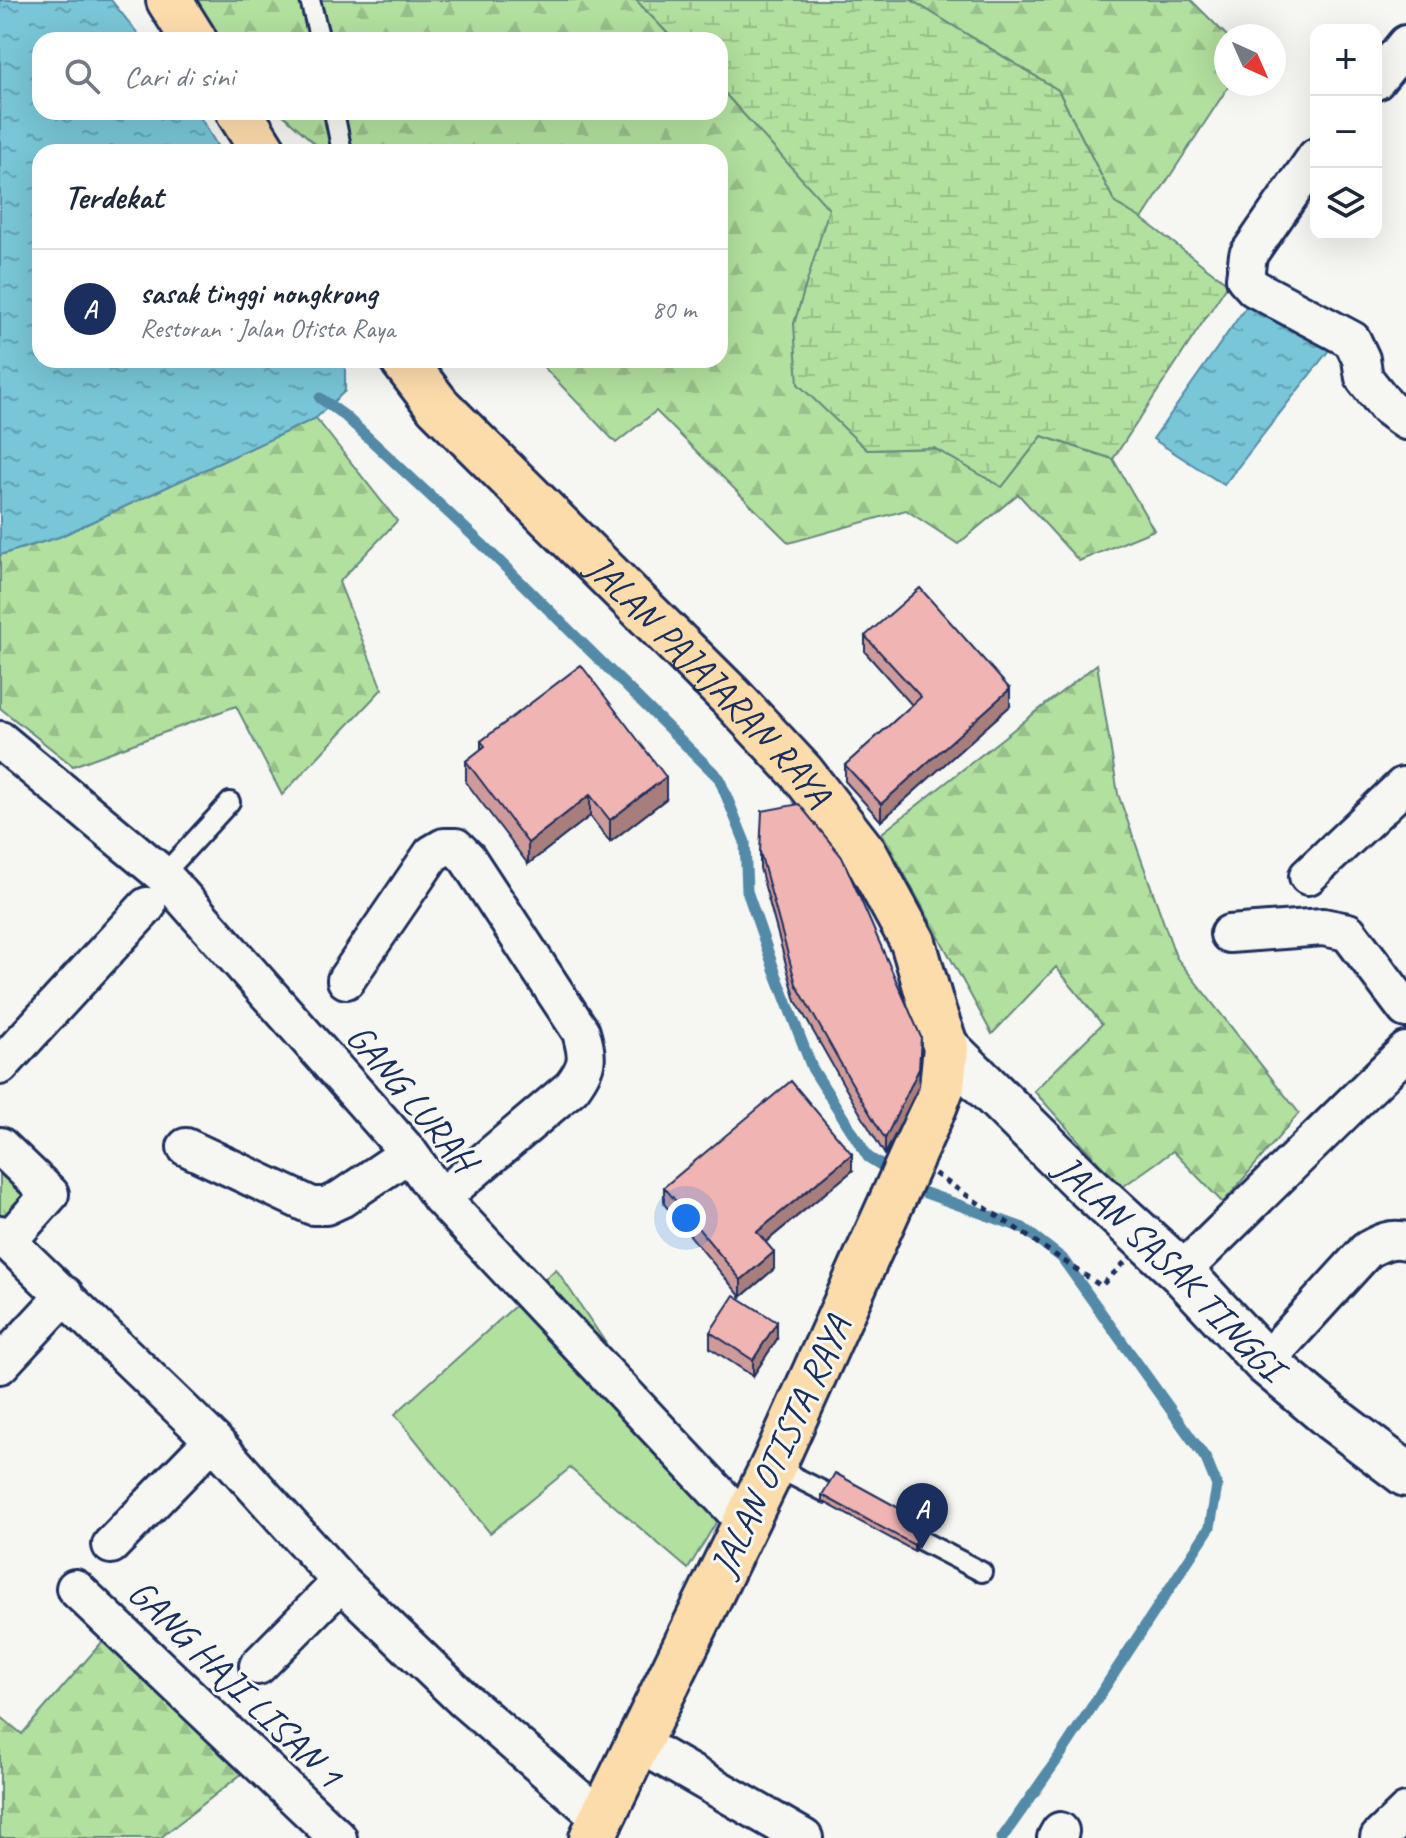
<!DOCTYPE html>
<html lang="id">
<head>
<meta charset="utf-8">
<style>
	:root { --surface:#fff; --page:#f6f6f7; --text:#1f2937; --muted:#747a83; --line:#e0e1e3; --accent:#1b2f5e }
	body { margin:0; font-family:Caveat,sans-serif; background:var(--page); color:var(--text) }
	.controls { position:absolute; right:24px; top:24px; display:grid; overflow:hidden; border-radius:16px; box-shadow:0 8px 32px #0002 }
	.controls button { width:72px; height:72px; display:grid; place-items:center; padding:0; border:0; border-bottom:2px solid var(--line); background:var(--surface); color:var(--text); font:40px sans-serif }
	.compass { position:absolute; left:1214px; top:24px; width:72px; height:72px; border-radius:50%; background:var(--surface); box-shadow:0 8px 32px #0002; rotate:135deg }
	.you { position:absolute; left:686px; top:1218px; width:28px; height:28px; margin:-20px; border:6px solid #fff; border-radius:50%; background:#1a73e8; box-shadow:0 0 0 12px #1a73e833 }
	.badge { display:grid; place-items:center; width:52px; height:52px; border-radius:50%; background:var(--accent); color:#fff; font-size:26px; font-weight:700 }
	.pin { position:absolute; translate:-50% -66px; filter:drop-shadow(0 2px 4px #0008) }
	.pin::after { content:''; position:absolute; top:42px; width:28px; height:24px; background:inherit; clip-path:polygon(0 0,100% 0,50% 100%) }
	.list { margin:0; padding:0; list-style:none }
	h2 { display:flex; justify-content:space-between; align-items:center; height:104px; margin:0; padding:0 32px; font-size:34px }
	h2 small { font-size:26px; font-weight:400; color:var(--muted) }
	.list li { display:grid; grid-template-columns:52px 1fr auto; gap:24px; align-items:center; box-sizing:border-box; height:120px; padding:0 32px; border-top:2px solid var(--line) }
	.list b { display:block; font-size:30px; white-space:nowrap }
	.list p { margin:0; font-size:26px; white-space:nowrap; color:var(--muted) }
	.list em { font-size:26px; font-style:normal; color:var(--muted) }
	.icon { flex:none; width:44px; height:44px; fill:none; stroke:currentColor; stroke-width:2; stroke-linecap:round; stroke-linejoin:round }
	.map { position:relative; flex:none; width:1406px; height:1838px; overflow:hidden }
	.search { position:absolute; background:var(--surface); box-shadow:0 8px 32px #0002; left:32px; top:32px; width:696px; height:88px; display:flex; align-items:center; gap:20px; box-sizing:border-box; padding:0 28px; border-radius:24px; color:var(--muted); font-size:30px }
	.panel { position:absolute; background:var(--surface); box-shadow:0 8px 32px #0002; left:32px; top:144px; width:696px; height:224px; border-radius:24px }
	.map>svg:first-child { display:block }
</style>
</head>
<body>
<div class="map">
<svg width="1406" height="1838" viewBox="0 0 1406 1838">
	<defs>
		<pattern id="forest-firs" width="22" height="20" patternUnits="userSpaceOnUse" patternTransform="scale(2)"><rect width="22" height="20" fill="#b2e09e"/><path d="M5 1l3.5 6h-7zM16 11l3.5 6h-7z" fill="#98c08a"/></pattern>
		<pattern id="wetland-marsh" width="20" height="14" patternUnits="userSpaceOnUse" patternTransform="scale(2)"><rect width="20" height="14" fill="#b2e09e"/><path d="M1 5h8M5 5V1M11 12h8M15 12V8" fill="none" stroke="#98c08a"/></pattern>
		<pattern id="park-tufts" width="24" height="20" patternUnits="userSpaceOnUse" patternTransform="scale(2)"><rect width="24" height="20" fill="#b2e09e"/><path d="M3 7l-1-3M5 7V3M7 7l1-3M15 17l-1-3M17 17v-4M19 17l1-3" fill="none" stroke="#98c08a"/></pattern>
		<pattern id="water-ripples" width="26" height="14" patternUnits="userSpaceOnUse" patternTransform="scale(2)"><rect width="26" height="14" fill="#78c6d7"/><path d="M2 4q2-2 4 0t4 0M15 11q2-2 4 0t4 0" fill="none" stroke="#62a1b2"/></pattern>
	</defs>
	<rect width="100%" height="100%" fill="#f6f6f2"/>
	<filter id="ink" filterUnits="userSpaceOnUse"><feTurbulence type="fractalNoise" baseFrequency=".0125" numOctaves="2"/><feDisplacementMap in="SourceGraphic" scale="16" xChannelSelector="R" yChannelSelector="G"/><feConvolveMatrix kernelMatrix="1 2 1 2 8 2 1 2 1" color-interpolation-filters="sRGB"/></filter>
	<g filter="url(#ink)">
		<path fill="#b2e09e" stroke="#66887e" stroke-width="2" d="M556 1269 607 1345 582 1364 723 1511 688 1569 570 1468 490 1533 395 1414Z"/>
		<path fill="url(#forest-firs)" stroke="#66887e" stroke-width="2" d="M190 0H636L674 40H220Z
			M911 0H1191L1227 36 1226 84H1230L1142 219 1115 203 1058 90Z
			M720 88 830 209 794 324 867 450 934 448 1002 487 1042 436 1113 459 1154 530 1079 561 1018 494 958 544 906 510 789 543 656 411 616 443 537 360H720V152H324L280 112H720Z
			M316 418 397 521 339 582 382 689 282 795 236 706 73 766 0 708V555L59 537Z
			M1097 664 1118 794 1176 957 1299 1113 1223 1203 1173 1151 1121 1188 1034 1091 1102 1024 1056 967 992 1034 882 833Z
			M116 1626 253 1765 160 1838H0V1716L22 1734Z"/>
		<path fill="url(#wetland-marsh)" stroke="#66887e" stroke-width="2" d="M636 0H911L1058 90 1115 203 1142 219 1228 284 1113 459 1042 436 1002 487 934 448 867 450 798 384 794 324 829 209 720 88V40H674Z"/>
		<path fill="url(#park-tufts)" stroke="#66887e" stroke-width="2" d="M0 1146 50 1194 0 1234Z"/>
		<path fill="url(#water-ripples)" stroke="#538aa7" stroke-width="2" d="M0 0H111L143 40H40V112H197L221 152H40V360H343L345 365V391L316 418 59 537 0 555Z
			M1250 301 1329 350 1224 485 1153 439Z"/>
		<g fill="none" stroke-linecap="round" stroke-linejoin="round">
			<path stroke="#538aa7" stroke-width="11" d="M320 398 345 416 483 545 719 778 745 842 747 891 774 969 812 1068 868 1157 895 1174
				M910 1184 920 1191 1023 1228 1062 1258 1206 1459 1217 1486 1210 1527 1059 1757 1002 1838"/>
			<g stroke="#1b2f5e" stroke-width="24">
				<path id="service" d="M310 0 320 40
					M334 112 342 152
					M163 875 230 802
					M773 1466 827 1493
					M920 1540 982 1572"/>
			</g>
			<g stroke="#1b2f5e" stroke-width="42">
				<path id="minor" d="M1376 81 1406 44
					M1316 157 1248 255 1245 278 1254 288 1352 340 1361 359 1364 378 1387 407 1406 421
					M0 740 163 875 409 1153 441 1198 746 1523
					M1308 876 1403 786
					M1229 934 1323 927 1348 932 1406 1009
					M346 980 432 854 444 847H456L467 858 581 1032C588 1058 589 1064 572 1087L441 1198
					M0 1066 147 906
					M0 1146 50 1194 8 1241
					M186 1147 312 1206H326L341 1199 409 1153
					M0 1234 213 1440 341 1582 463 1699 601 1818
					M1181 1272 1406 1051
					M1265 1362 1367 1250C1380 1243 1391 1237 1406 1241
					M0 1365 65 1295
					M111 1545 213 1440
					M75 1588 338 1838
					M258 1666 341 1582
					M638 1743 804 1838
					M1056 1838 1060 1831
					M1379 1838 1406 1812"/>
			</g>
			<g stroke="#1b2f5e" stroke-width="50">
				<g id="tertiary">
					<path id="s1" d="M946 1047 1084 1183 1181 1272 1265 1362 1333 1419 1406 1474"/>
				</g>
			</g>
			<g stroke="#1b2f5e" stroke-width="50">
				<g id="primary">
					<path d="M169 0 194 40"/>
					<path d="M239 112 264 152"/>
					<path id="s2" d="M403 360 438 406 731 697 802 773 865 854 913 942 933 1011 946 1047 942 1086 934 1107 773 1466 592 1838"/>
				</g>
			</g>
			<path stroke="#1b2f5e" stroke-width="5" stroke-dasharray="6 6" stroke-linecap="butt" d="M984 1088 1003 1100 1136 1251 1101 1286 922 1165 961 1092Z"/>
			<use href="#service" stroke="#f6f6f2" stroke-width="18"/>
			<use href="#minor" stroke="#f6f6f2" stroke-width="36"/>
			<use href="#tertiary" stroke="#f6f6f2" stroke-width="44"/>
			<use href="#primary" stroke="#fddcac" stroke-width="44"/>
		</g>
		<path fill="#ce9b9a" stroke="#1b2f5e" stroke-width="2" d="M865 636 1010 706 881 821 845 781V765L912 705 865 652Z
			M481 741 666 799 610 842 590 816 528 864 466 782V761L481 750Z
			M760 852 921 1053 919 1086 885 1155 850 1096 796 1001 760 868Z
			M852 1171 766 1242 774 1269 741 1297 664 1204V1187Z
			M710 1332 777 1339 753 1376 710 1348Z
			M822 1495 926 1528 914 1551 822 1501Z"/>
		<path fill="#a87e7d" stroke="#1b2f5e" stroke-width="2" d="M1010 689V706L881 821V804Z
			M666 777V799L610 842V820Z
			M590 795V816L528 864V843Z
			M921 1037 919 1086 885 1155V1139Z
			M852 1154V1171L757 1249V1232Z
			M774 1252V1269L741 1297V1280Z
			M777 1322V1339L753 1376V1360Z
			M926 1523V1528L914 1551V1545Z"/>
		<path fill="#f0b4b3" stroke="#1b2f5e" stroke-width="2" d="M920 588 1010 689 881 804 845 765 921 697 865 636Z
			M581 665 666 777 610 820 590 795 528 843 466 761 485 746 481 741Z
			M799 804 842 857 921 1037 919 1069 885 1139 850 1080 796 984 760 852 762 811Z
			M791 1081 852 1154 757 1232 774 1252 741 1280 664 1187Z
			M734 1295 777 1322 753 1360 710 1332Z
			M835 1473 926 1523 914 1545 822 1495Z"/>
	</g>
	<g text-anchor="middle" stroke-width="6" stroke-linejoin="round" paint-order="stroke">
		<g font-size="38" fill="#1b2f5e" stroke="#f6f6f2">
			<text dy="13" stroke="none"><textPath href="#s2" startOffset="444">JALAN PAJAJARAN RAYA</textPath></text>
			<text transform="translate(412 1097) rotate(50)" y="13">GANG LURAH</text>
			<text dy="13" stroke="none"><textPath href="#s1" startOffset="314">JALAN SASAK TINGGI</textPath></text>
			<text transform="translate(780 1446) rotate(-65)" y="13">JALAN OTISTA RAYA</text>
			<text transform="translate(236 1683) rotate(44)" y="13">GANG HAJI LISAN 1</text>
		</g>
	</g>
</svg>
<div class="controls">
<button>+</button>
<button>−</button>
<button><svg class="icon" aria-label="layers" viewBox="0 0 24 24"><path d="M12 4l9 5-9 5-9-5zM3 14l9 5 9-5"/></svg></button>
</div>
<svg class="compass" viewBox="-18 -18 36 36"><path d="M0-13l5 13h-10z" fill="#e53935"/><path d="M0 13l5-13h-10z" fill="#747a83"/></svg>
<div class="you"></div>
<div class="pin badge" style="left:922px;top:1549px">A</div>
<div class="search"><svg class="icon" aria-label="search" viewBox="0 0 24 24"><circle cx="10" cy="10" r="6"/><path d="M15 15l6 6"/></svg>Cari di sini</div>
<section class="panel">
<h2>Terdekat<small></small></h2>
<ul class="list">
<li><span class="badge">A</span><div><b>sasak tinggi nongkrong</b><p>Restoran · Jalan Otista Raya</p></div><em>80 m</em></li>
</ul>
</section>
</div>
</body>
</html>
